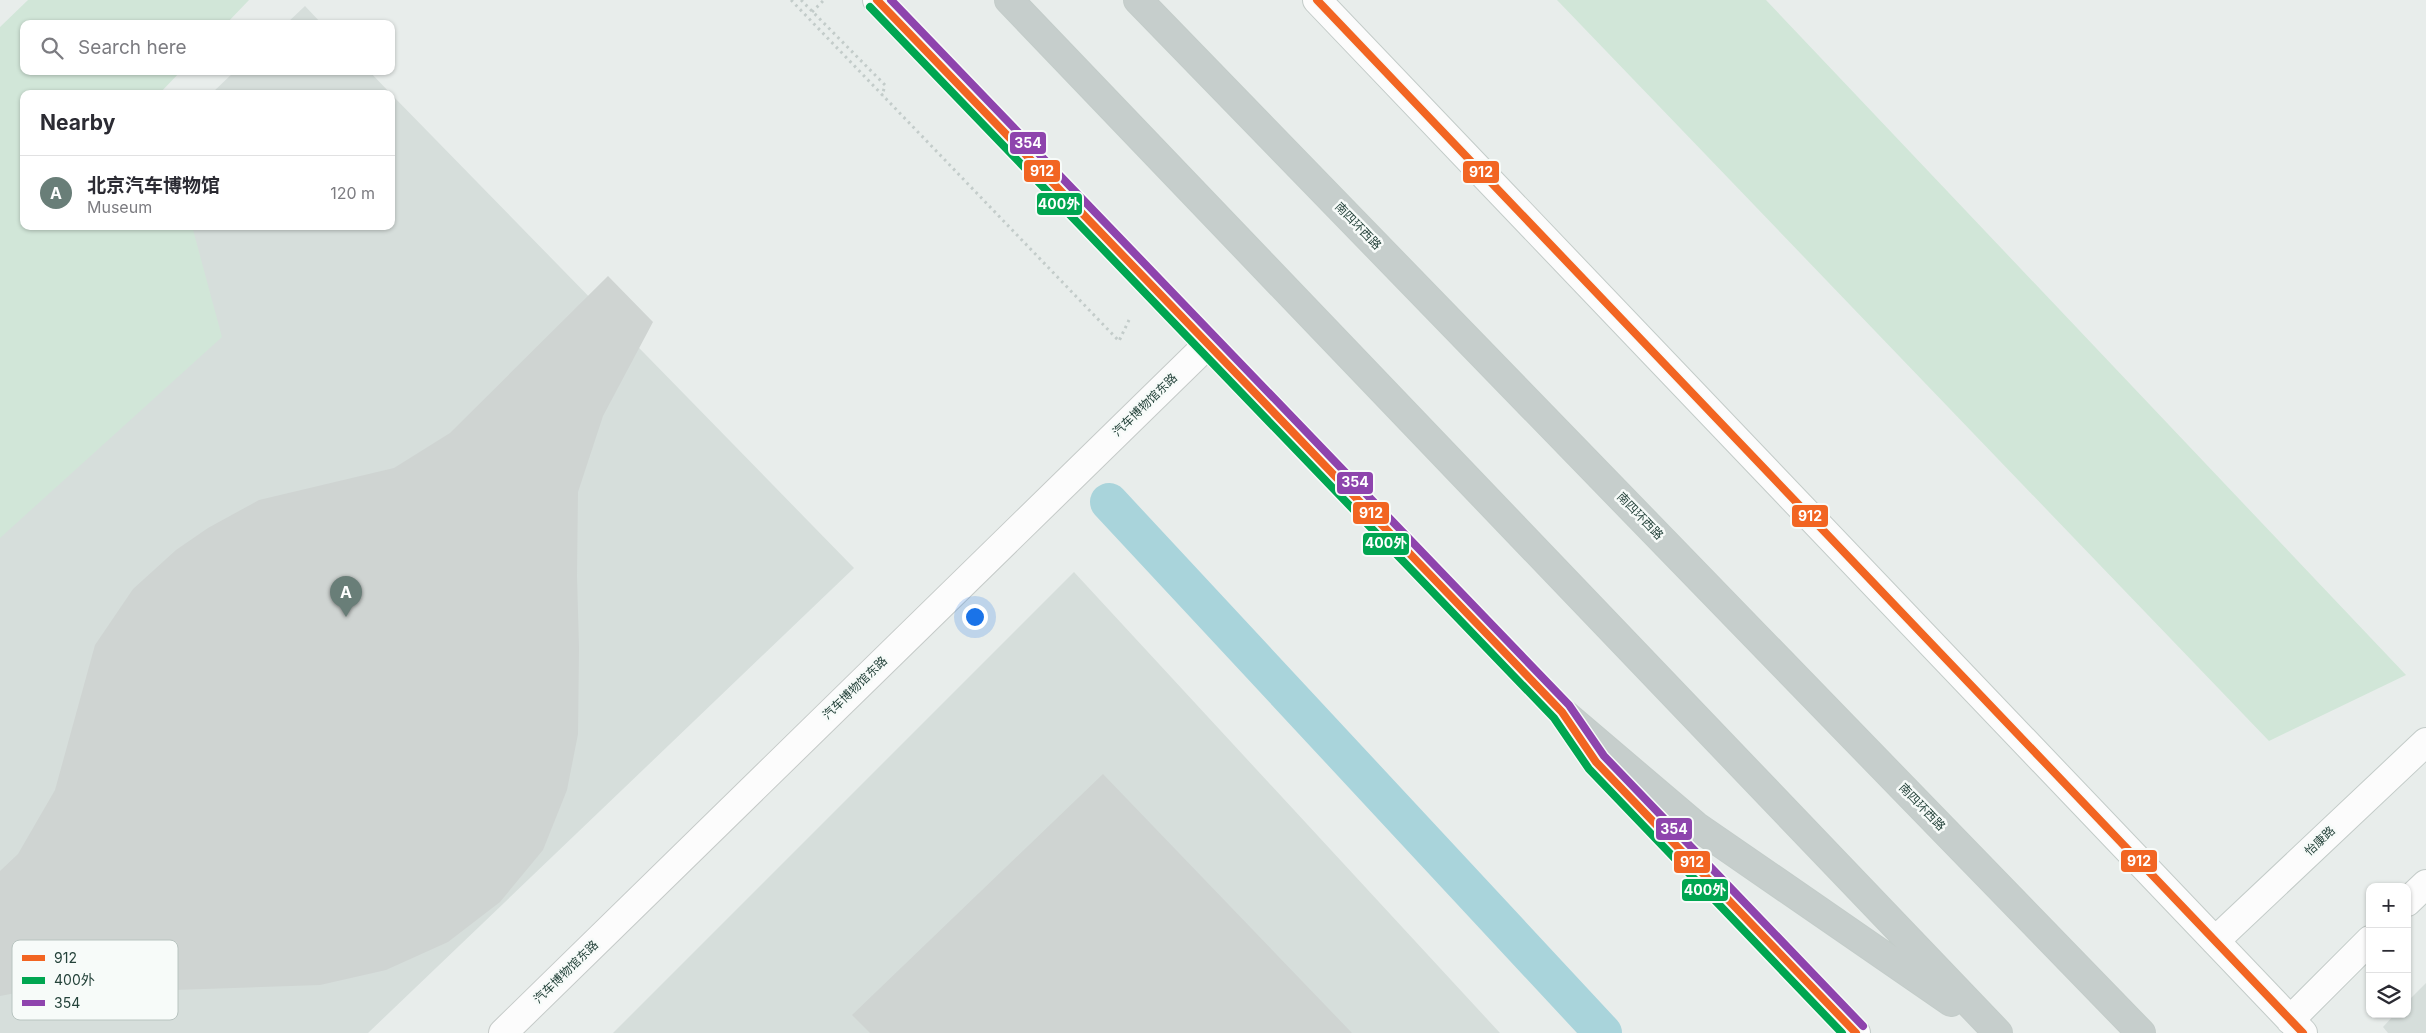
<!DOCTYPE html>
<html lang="en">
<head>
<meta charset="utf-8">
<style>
	:root { --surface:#fff; --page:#f2f2f3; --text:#2b2b33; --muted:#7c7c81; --line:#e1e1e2; --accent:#697e78 }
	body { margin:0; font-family:Inter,"Noto Sans SC",sans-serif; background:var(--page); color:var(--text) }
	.controls { position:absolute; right:15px; bottom:15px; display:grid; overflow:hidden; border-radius:10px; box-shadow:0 1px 4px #0004 }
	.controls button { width:45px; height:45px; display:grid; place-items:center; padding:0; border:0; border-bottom:1px solid var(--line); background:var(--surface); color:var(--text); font:25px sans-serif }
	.you { position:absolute; left:974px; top:616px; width:18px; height:18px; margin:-12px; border:4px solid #fff; border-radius:50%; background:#1a73e8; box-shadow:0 0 0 8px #1a73e833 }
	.badge { display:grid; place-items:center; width:32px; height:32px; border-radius:50%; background:var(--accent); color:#fff; font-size:16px; font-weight:700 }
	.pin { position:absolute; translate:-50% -41px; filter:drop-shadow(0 1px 2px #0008) }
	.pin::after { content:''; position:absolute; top:26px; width:18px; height:15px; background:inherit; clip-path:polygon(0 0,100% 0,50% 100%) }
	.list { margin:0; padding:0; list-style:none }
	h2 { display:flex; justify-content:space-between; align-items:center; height:65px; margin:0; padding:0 20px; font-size:21px }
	h2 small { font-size:16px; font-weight:400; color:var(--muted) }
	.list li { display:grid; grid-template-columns:32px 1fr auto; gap:15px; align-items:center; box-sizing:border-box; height:75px; padding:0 20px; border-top:1px solid var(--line) }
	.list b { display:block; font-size:19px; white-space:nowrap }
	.list p { margin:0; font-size:16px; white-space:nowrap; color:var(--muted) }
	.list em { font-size:16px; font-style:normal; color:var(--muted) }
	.icon { flex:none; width:28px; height:28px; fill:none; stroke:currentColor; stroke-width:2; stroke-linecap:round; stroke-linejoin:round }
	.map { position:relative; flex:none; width:2426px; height:1033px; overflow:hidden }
	.search { position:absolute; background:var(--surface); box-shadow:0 1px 4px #0004; left:20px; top:20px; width:375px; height:55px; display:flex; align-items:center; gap:12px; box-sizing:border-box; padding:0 18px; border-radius:10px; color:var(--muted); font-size:19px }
	.panel { position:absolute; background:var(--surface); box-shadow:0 1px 4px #0004; left:20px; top:90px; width:375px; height:140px; border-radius:10px }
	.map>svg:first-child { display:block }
</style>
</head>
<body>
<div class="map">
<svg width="2426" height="1033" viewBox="0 0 2426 1033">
	<rect width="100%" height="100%" fill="#e8edeb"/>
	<path fill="#d6dedb" d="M305 6 322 24H286Z
		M235 71H369L391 94H211Z
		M391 94 854 568 368 1033H0V291L70 226H391Z
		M1074 572 1500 1033H613Z
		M2426 983V1033H2388L2383 1027 2395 1014H2407V1002Z"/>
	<path fill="#d1e6d8" d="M28 0H249L226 24H24V71H181L159 94H24V226H192L222 337 0 538V27Z
		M1557 0H1766L2406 675 2269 741Z"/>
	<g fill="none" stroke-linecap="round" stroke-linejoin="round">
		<path stroke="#a9d4db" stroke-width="38" d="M1109 502 1603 1033"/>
	</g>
	<path fill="#cfd4d2" d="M608 276 653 322 603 416 578 492 577 576 579 648 578 734 567 790 543 850 500 902 448 942 386 970 320 985 144 991 47 987 0 996V871L18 854 55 790 95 645 133 589 176 550 208 528 259 500 394 468 450 433Z
		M1103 774 1352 1033H870L852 1015Z"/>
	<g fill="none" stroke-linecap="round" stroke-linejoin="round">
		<g stroke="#c5cac8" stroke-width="30">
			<path id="tertiary" d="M503 1033 1208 344"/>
		</g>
		<g stroke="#c3cbc8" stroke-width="30">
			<path id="secondary" d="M877 0 1562 712 1596 762 1856 1033
				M1317 0 2303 1033
				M2407 902 2426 884
				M2215 941 2426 742
				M2290 1020 2370 940"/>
		</g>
		<g stroke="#c3ccc9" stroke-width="30">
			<path id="trunk" d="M1009 0 1998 1033
				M1138 0 2141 1033
				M1562 712 1696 826 1951 1002"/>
		</g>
		<path stroke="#c3ccca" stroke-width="3" stroke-dasharray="2.5 4" stroke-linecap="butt" d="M791 0 1119 341 1129 320
			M801 0 885 85 882 96
			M812 12 824 0"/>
		<use href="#tertiary" stroke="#fcfcfc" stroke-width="28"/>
		<use href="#secondary" stroke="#fcfcfc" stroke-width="28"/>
		<use href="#trunk" stroke="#c6cecc" stroke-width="28"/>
		<g stroke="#f7fbf9" stroke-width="11">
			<path id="bus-1" d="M877 0 1562 712 1596 762 1856 1033
				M1317 0 2303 1033"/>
		</g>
		<g stroke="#f7fbf9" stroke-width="11">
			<path id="bus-2" d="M870 7 1554 718 1589 769 1842 1033"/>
		</g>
		<g stroke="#f7fbf9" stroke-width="11">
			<path id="bus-3" d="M891 0 1569 705 1604 756 1863 1026"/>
		</g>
		<use href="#bus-1" stroke="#f26522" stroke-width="8"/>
		<use href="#bus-2" stroke="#00a651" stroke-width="8"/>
		<use href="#bus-3" stroke="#8e44ad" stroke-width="8"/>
	</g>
	<g text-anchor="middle" stroke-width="5" stroke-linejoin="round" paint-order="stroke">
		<g font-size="12" fill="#24423a" stroke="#f7fbf9">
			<text transform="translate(1358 226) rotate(46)" y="4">南四环西路</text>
			<text transform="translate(1145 405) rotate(-44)" y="4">汽车博物馆东路</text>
			<text transform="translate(1640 516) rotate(46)" y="4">南四环西路</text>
			<text transform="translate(855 688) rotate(-44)" y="4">汽车博物馆东路</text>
			<text transform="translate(1922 807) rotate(46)" y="4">南四环西路</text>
			<text transform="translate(2320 841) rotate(-43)" y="4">怡康路</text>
			<text transform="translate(566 972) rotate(-44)" y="4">汽车博物馆东路</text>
		</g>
	</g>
	<rect x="12" y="940" width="166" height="80" rx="8" fill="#f7fbf9" stroke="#b8c4c0" stroke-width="1"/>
	<rect x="22" y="955" width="23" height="6" fill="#f26522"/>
	<rect x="22" y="977" width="23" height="7" fill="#00a651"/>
	<rect x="22" y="1000" width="23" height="6" fill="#8e44ad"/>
	<g font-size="14" fill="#24423a">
		<text x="54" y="963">912</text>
		<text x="54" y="985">400外</text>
		<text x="54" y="1008">354</text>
	</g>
	<g stroke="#f7fbf9" stroke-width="2">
		<rect x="1009" y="131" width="38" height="24" rx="5" fill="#8e44ad"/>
		<rect x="1023" y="159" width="38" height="24" rx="5" fill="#f26522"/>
		<rect x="1462" y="160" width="38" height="24" rx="5" fill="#f26522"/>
		<rect x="1036" y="192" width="47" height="24" rx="5" fill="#00a651"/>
		<rect x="1336" y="471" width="38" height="24" rx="5" fill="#8e44ad"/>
		<rect x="1352" y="501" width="38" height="24" rx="5" fill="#f26522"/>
		<rect x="1791" y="504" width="38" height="24" rx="5" fill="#f26522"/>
		<rect x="1362" y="532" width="48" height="24" rx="5" fill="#00a651"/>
		<rect x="1655" y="817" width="38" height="24" rx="5" fill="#8e44ad"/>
		<rect x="2120" y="849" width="38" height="24" rx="5" fill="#f26522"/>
		<rect x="1673" y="850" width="38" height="24" rx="5" fill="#f26522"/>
		<rect x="1681" y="878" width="48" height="24" rx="5" fill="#00a651"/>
	</g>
	<g font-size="14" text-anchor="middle" font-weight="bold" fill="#fff">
		<text x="1028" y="148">354</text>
		<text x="1042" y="176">912</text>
		<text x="1481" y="177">912</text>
		<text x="1059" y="209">400外</text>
		<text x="1355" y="487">354</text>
		<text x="1371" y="518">912</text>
		<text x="1810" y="521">912</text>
		<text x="1386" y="548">400外</text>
		<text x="1674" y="834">354</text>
		<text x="2139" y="866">912</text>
		<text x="1692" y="867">912</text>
		<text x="1705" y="895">400外</text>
	</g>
</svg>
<div class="controls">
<button>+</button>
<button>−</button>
<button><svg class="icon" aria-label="layers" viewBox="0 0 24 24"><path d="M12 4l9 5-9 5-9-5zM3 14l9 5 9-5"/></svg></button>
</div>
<div class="you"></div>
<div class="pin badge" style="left:346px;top:617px">A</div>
<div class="search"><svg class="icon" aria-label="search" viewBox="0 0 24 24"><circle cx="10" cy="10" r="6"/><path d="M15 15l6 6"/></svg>Search here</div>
<section class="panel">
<h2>Nearby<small></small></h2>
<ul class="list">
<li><span class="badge">A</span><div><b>北京汽车博物馆</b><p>Museum</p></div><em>120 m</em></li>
</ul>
</section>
</div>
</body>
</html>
